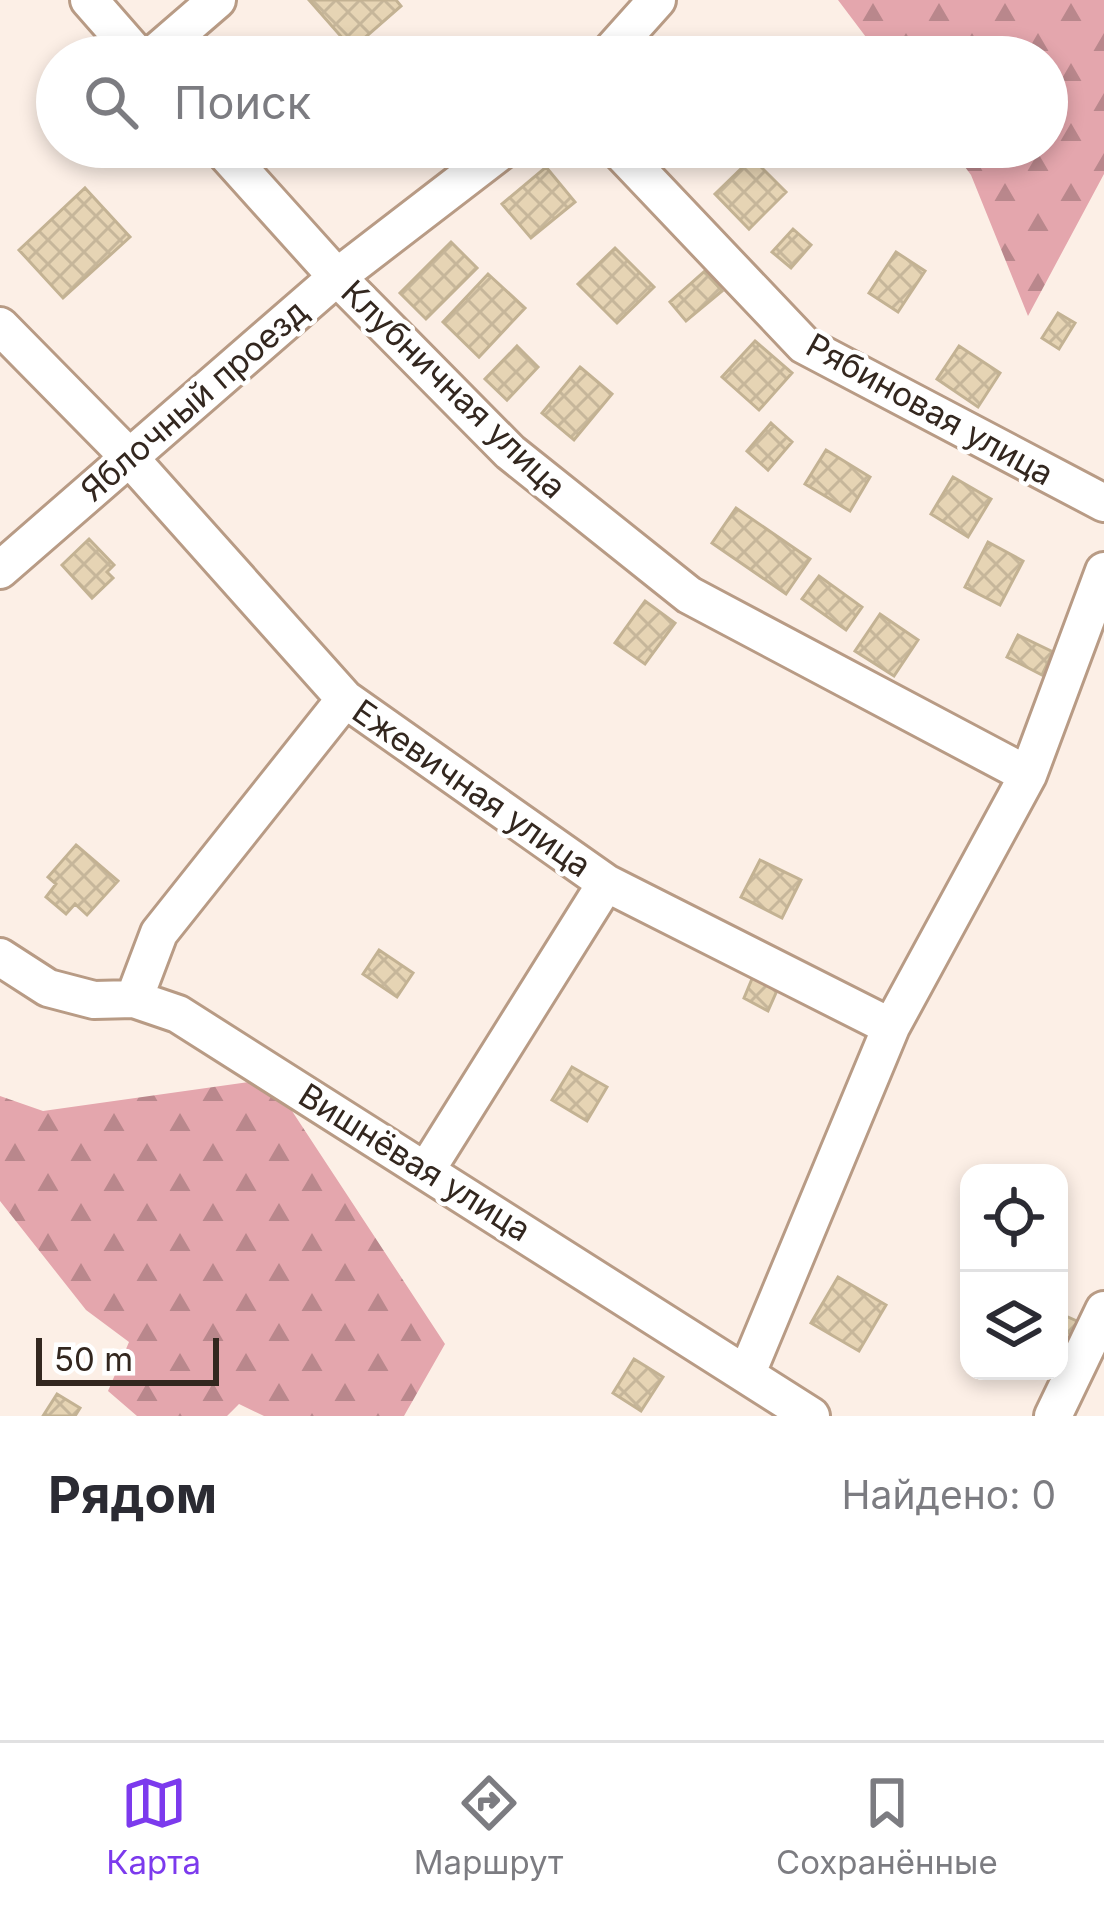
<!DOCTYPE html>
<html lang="ru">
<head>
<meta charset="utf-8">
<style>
	:root { --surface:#fff; --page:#f7f7f7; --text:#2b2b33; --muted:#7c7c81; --line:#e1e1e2; --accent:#7c3aed }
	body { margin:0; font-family:Inter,sans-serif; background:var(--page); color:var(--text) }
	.controls { position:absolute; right:36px; bottom:36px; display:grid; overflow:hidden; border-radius:24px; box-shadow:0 6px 18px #0003 }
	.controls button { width:108px; height:108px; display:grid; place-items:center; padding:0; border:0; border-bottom:3px solid var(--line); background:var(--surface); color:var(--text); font:60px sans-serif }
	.scale { position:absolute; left:36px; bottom:30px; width:183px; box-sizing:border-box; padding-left:12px; border:6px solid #33271f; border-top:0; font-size:33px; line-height:42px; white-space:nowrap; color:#33271f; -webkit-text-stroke:9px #fff; paint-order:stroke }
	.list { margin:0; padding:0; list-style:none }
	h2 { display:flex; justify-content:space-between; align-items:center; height:156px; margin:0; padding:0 48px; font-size:51px }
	h2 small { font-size:39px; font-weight:400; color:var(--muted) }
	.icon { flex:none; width:66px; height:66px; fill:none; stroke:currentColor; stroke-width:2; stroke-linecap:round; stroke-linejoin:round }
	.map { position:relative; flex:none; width:1104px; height:1416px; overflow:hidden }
	.search { position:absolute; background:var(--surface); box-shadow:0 6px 18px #0003; left:36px; right:36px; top:36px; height:132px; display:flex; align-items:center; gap:30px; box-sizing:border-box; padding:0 42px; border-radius:66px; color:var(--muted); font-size:45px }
	.sheet { height:324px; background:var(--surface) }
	nav { display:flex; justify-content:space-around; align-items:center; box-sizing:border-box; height:168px; border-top:3px solid var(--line); background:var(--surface); font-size:33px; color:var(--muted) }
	nav a { display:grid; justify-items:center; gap:6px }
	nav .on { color:var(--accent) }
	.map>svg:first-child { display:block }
</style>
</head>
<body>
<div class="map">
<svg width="1104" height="1416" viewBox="0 0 1104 1416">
	<defs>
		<pattern id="forest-firs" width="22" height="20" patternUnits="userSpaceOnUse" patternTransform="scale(3)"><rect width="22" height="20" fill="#e4a6ad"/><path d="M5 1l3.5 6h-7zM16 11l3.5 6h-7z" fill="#b9878c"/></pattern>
		<pattern id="building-cross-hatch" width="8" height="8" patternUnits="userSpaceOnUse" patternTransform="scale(3)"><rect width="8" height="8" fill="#e6d4b4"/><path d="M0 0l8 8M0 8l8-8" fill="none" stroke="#c6b69a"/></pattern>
	</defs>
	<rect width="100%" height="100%" fill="#fcefe6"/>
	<path fill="url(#forest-firs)" d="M838 0H1104V174L1028 316 971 175 950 147H1047V57H881Z
		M271 1079 445 1344 404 1416H264L239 1404 227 1416H137L108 1391 129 1342 86 1310 0 1201V1096L43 1111Z"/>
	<path fill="url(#building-cross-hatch)" stroke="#c3b293" stroke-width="3" d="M309 0H396L401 6 352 49Z
		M625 147H670L648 169Z
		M752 158 786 192 749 229 715 194Z
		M546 167 575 202 531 238 502 204Z
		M85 188 130 237 63 298 19 250Z
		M793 229 811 245 791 268 772 252Z
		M451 242 477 268 426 319 400 293Z
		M615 248 654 287 617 323 578 284Z
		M896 252 925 271 898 312 869 293Z
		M705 271 722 291 686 321 670 302Z
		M488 274 525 308 479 357 443 322Z
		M1058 313 1075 323 1059 349 1042 338Z
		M755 341 792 373 759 410 722 377Z
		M517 346 538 367 507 400 485 379Z
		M959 346 1000 373 978 407 937 379Z
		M580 367 612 394 574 440 542 413Z
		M771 423 792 442 768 470 747 451Z
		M826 450 870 477 850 511 805 484Z
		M953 477 991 499 968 537 931 514Z
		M736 508 810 559 786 594 712 543Z
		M89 539 114 565 107 572 113 578 92 598 62 565Z
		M988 542 1023 561 1000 605 965 587Z
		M819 576 862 607 846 630 802 599Z
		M645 601 675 623 645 664 615 643Z
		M880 614 918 640 894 676 855 651Z
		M1018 635 1053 652 1042 675 1007 657Z
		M76 845 118 881 87 915 75 904 66 914 46 897 56 884 48 877Z
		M760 860 801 880 782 918 741 897Z
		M379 950 413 973 397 997 363 974Z
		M754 974 779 986 768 1011 744 998Z
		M572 1067 607 1087 587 1121 552 1100Z
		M838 1277 886 1305 859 1351 811 1323Z
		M1059 1313 1079 1322 1063 1357 1059 1355Z
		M634 1359 663 1377 641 1411 613 1393Z
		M57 1394 80 1408 75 1416H43Z"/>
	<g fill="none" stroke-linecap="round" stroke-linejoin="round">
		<g stroke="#b89b85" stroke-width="42">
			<path id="minor" d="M89 0 139 57
				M151 57 217 0
				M606 57 657 0
				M220 147 337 277 510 452 689 595 1028 775
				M616 147 804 345 1104 503
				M0 326 127 455 345 699 606 883 891 1027
				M0 570 337 277 506 147
				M0 957 48 988 94 1000 134 999 178 1014 811 1416
				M134 999 159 933 345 699
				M427 1169 606 883
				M747 1373 891 1027 1028 775 1104 571
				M1053 1416 1104 1310"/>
		</g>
		<use href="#minor" stroke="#fff" stroke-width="36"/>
	</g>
	<g text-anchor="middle" stroke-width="9" stroke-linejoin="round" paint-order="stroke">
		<g font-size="33" fill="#33271f" stroke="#fff">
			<text transform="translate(454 389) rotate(44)" y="12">Клубничная улица</text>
			<text transform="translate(194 400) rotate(-41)" y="12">Яблочный проезд</text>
			<text transform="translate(930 409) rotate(29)" y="12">Рябиновая улица</text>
			<text transform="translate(472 788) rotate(35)" y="12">Ежевичная улица</text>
			<text transform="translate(415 1162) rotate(32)" y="12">Вишнёвая улица</text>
		</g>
	</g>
</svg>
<div class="controls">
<button><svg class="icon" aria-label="locate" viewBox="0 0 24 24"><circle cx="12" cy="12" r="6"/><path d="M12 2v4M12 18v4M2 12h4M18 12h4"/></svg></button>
<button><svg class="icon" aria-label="layers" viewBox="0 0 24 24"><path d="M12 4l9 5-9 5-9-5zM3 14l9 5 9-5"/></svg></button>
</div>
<div class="scale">50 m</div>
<div class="search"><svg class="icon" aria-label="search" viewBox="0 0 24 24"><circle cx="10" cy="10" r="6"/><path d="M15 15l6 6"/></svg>Поиск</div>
</div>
<section class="sheet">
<h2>Рядом<small>Найдено: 0</small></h2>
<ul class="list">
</ul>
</section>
<nav>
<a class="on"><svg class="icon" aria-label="map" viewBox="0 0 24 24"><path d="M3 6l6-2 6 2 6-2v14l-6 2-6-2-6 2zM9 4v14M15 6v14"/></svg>Карта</a>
<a><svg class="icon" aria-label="directions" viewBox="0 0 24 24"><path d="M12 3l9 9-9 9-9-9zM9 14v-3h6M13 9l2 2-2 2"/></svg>Маршрут</a>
<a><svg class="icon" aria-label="saved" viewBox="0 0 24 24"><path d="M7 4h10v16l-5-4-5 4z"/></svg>Сохранённые</a>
</nav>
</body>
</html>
